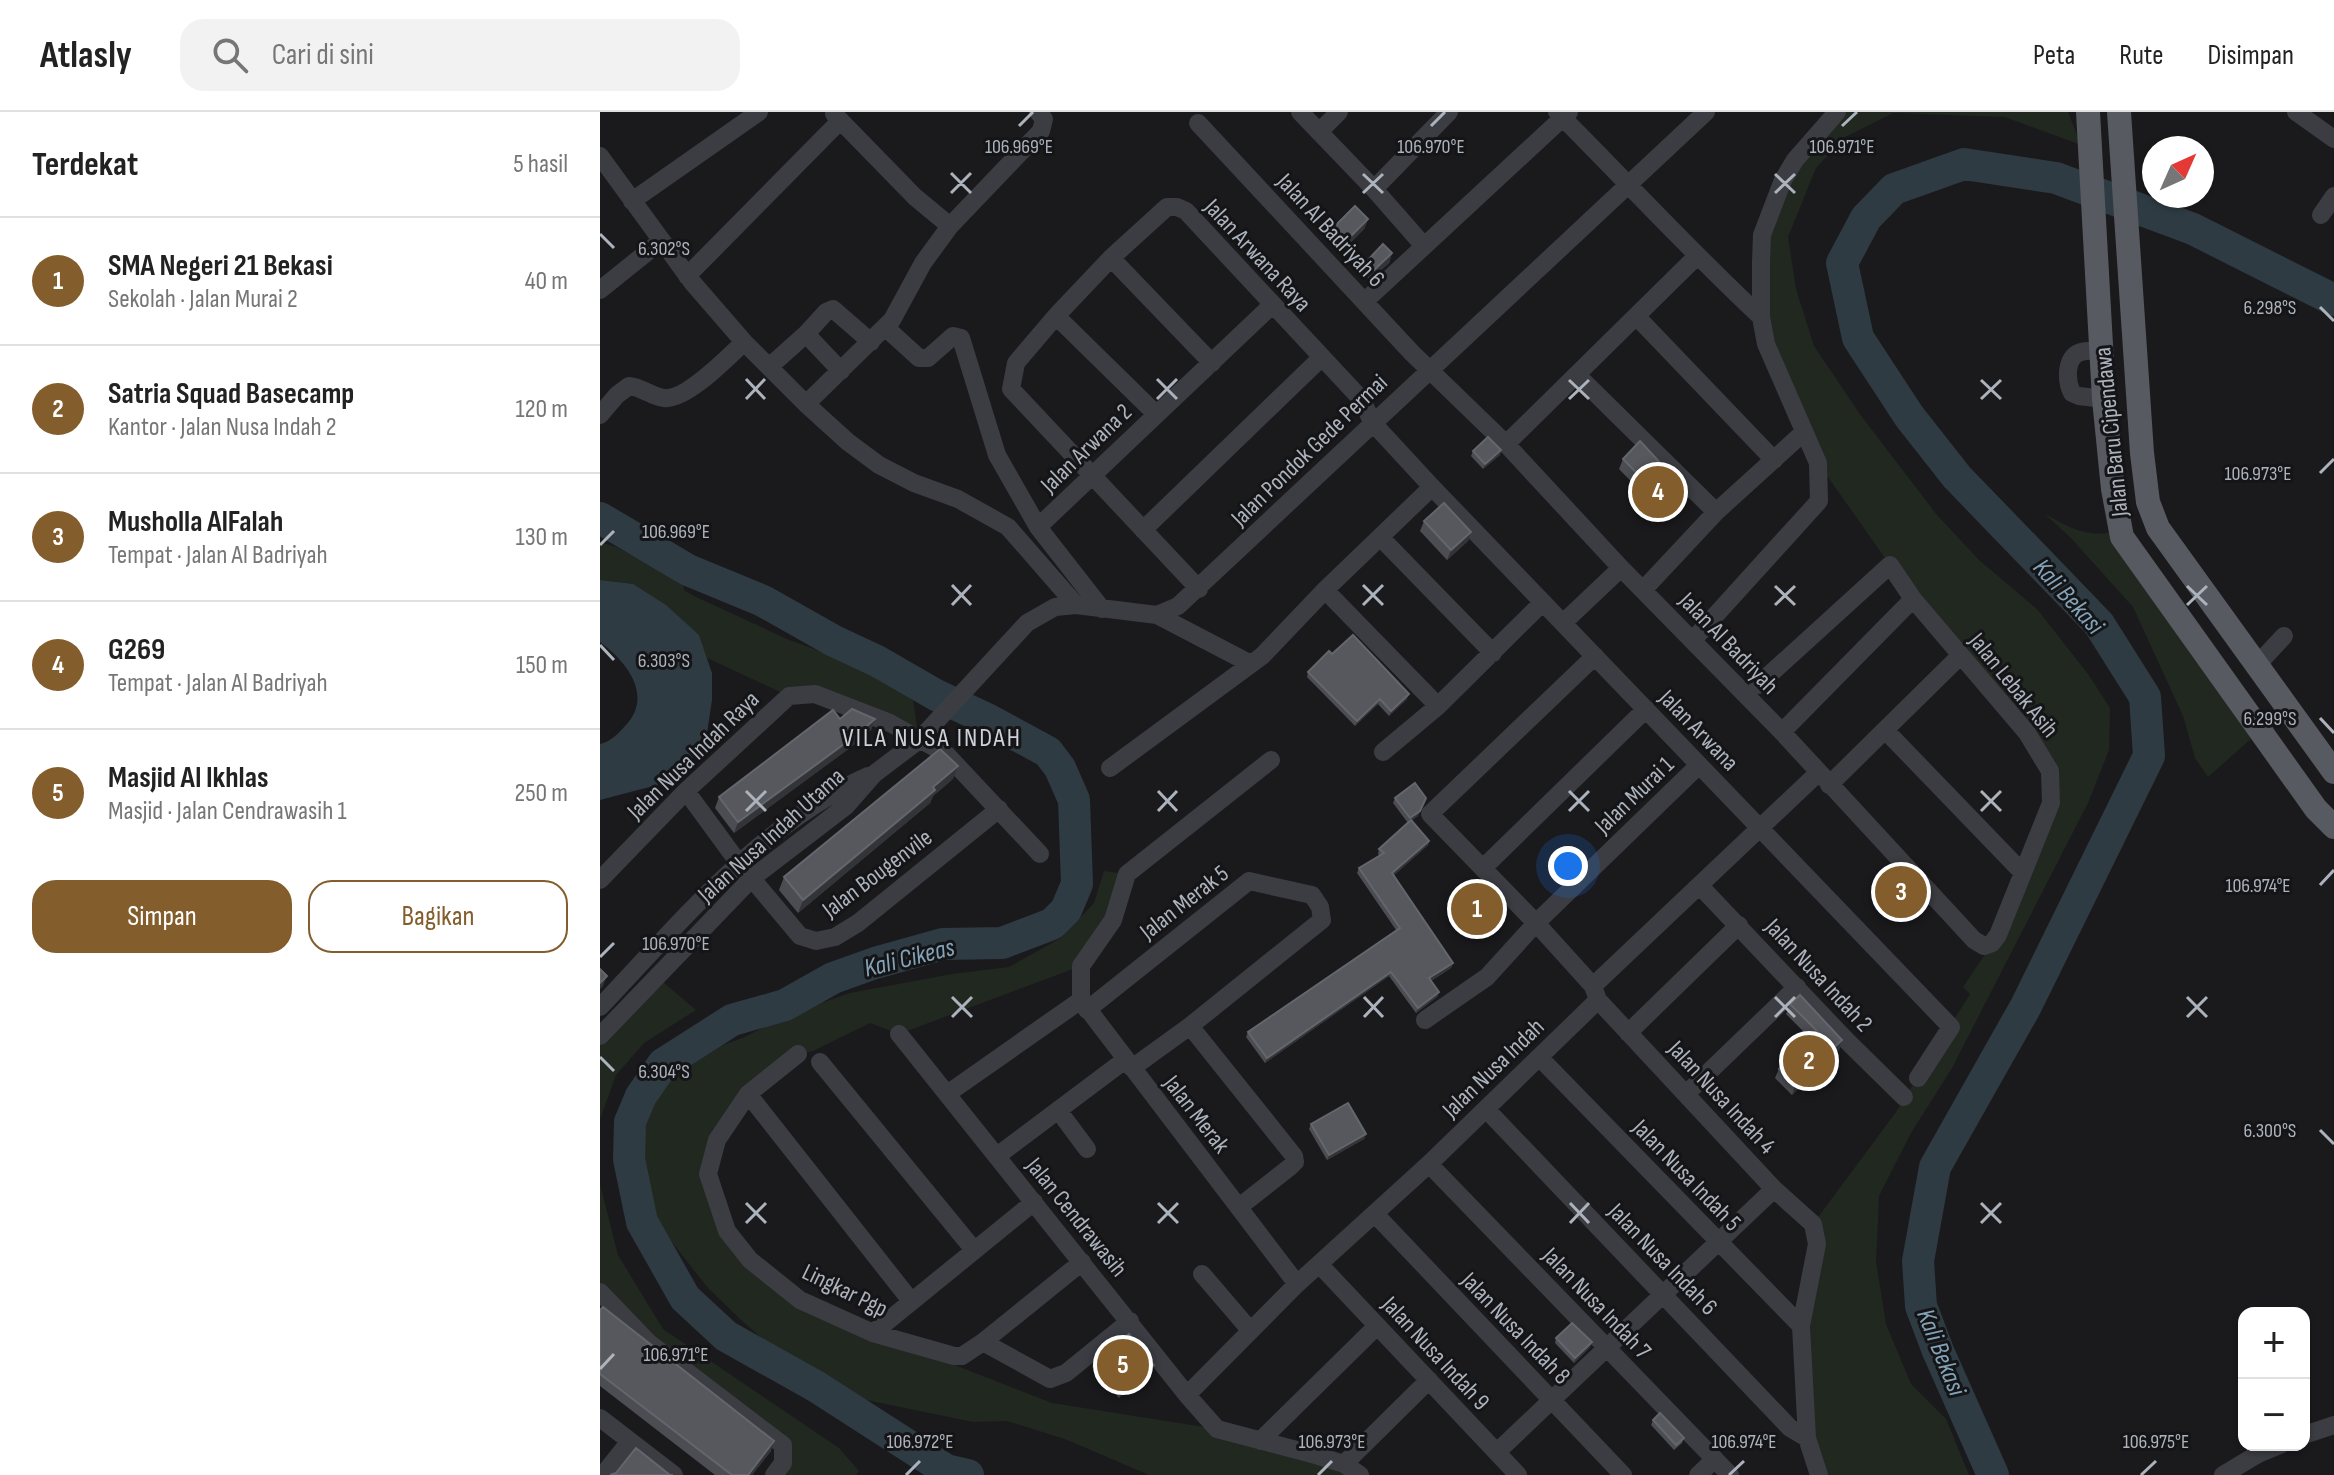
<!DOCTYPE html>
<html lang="id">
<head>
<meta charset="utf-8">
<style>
	:root { --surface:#fff; --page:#f2f2f2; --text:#222; --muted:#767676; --line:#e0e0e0; --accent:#835d2b }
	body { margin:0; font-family:"Sofia Sans Condensed",sans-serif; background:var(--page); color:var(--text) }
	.controls { position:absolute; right:24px; bottom:24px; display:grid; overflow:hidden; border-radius:16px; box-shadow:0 2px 6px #0004 }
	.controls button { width:72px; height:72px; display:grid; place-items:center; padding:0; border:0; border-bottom:2px solid var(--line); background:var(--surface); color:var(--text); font:40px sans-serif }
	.compass { position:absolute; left:1542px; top:24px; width:72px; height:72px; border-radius:50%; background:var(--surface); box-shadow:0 2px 6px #0004; rotate:45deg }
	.you { position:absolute; left:968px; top:754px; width:28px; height:28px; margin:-20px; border:6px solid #fff; border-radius:50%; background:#1a73e8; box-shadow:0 0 0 12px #1a73e833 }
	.badge { display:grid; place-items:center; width:52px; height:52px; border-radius:50%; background:var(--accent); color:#fff; font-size:26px; font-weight:700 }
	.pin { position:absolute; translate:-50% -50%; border:4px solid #fff; box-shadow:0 2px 8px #0006 }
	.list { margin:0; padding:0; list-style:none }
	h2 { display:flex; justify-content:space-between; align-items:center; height:104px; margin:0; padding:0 32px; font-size:34px }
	h2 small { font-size:26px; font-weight:400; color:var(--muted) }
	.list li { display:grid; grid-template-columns:52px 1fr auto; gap:24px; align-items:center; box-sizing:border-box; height:128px; padding:0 32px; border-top:2px solid var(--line) }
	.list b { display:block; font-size:30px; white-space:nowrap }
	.list p { margin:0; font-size:26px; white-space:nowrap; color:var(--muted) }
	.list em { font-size:26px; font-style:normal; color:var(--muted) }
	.actions { display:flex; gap:16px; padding:24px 32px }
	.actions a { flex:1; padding:18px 0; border:2px solid var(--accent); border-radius:24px; text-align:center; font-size:28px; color:var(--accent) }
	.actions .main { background:var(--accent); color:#fff }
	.icon { flex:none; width:44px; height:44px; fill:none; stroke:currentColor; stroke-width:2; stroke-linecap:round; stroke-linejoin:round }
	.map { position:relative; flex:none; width:1734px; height:1363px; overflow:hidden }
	header { display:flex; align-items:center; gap:48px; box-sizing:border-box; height:112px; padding:0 40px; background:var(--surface); border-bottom:2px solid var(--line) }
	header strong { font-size:38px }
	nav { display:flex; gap:44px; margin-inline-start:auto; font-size:28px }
	.search { width:560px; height:72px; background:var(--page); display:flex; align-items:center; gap:20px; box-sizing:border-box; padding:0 28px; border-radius:24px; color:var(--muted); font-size:30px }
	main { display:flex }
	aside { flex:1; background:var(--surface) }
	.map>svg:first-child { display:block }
</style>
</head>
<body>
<header>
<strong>Atlasly</strong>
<div class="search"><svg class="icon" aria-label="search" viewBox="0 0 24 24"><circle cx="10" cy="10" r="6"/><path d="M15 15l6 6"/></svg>Cari di sini</div>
<nav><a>Peta</a><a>Rute</a><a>Disimpan</a></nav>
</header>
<main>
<aside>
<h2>Terdekat<small>5 hasil</small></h2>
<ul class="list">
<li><span class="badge">1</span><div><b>SMA Negeri 21 Bekasi</b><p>Sekolah · Jalan Murai 2</p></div><em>40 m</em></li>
<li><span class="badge">2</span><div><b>Satria Squad Basecamp</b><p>Kantor · Jalan Nusa Indah 2</p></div><em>120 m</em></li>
<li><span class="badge">3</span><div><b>Musholla AlFalah</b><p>Tempat · Jalan Al Badriyah</p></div><em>130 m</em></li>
<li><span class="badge">4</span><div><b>G269</b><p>Tempat · Jalan Al Badriyah</p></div><em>150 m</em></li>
<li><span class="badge">5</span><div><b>Masjid Al Ikhlas</b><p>Masjid · Jalan Cendrawasih 1</p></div><em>250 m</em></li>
</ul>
<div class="actions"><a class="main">Simpan</a><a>Bagikan</a></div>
</aside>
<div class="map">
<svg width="1734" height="1363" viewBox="0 0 1734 1363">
	<rect width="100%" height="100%" fill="#1a1a1d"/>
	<path fill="#202820" d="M1237 0H1468L1481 33 1405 5 1293 1 1245 25 1216 56 1188 125 1196 177 1214 234 1262 305 1337 403 1379 448 1437 497 1488 562 1510 596 1509 638 1488 691 1352 956 1311 1021 1279 1084 1276 1150 1286 1212 1311 1272 1346 1307 1369 1363H1218L1207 1326 1213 1112 1296 1000 1370 882 1363 875 1398 823 1451 691 1450 659 1290 453 1218 351 1166 232 1162 123 1183 68Z
		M1445 402C1470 416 1493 429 1521 417L1661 618 1608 665 1595 646 1583 604 1533 495 1471 426Z
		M0 430 16 435 83 469 84 478 94 484 187 527 265 556 312 581 319 628 290 611 189 584 107 546 99 523 33 472 0 468Z
		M504 759 527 762 481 854 299 922 270 911 213 939 198 942 148 982 108 1062 127 1119 200 1188 273 1221 452 1291 617 1317 760 1363H549L465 1327 407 1309 373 1310 247 1284 213 1266 182 1244 140 1207 107 1175 57 1111 45 1062V1015L63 974 99 942 145 925 189 902 250 881 352 862 409 855 461 826 494 791Z
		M57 865 96 898 44 931 16 963 0 1007V924Z
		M0 1072 18 1143 63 1217 239 1336 259 1359 256 1363H174L183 1333 0 1180Z"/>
	<path fill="#2f3b42" d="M0 468 33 472 66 493 99 523 112 561V588L107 621 89 654 57 673 0 688V632C10 630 18 622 25 614 54 584 27 550 0 530Z"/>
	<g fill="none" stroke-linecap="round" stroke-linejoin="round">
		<path stroke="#2f3b42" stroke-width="32" d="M0 406 88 458 163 489 234 529 277 549 336 583 389 608 448 640 460 656 474 688 477 772 466 798 452 812 402 831 343 832 275 851 233 866 185 893 132 908 63 952 41 984 30 1010 29 1047 42 1110 85 1186 126 1224 217 1275 346 1358 368 1363
			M1393 1363 1338 1239 1321 1194 1318 1149 1335 1055 1426 894 1549 644 1545 585 1499 512 1357 365 1309 304 1258 226 1242 151 1266 106 1294 77 1364 52 1456 66 1593 117 1734 188"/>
		<path stroke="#3b3d42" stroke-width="18" d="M700 0 774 77 824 134
			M957 0C1025 68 1090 139 1161 205
			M1696 0 1734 27
			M234 2 315 85 350 114
			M598 11 812 241 906 332 1021 456 1182 620 1374 828 1384 834 1392 831 1398 823 1451 691 1450 659 1427 621 1313 487 1290 453 1158 573
			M719 20 739 0
			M0 44 92 170 144 230 206 292 248 330 279 353 314 371 358 387 408 415 476 493
			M774 77 849 0
			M32 89 159 0
			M1721 103 1734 84
			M511 146 612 251
			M87 164 240 9
			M0 178 61 129
			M765 189 969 0
			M456 204 556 302
			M1037 205 1174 348
			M285 215 319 246H328L353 224 361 226 397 343 438 415 502 497
			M206 222 241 259
			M1501 239C1495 239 1487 238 1481 240 1465 244 1466 269 1472 281L1479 284 1504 287
			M169 255 206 222 226 200 233 197 271 230
			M977 263 1116 400
			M206 292 292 208 323 151 350 114 441 19 444 7 438 0
			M0 303 17 283 29 274C42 275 52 285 64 286 86 289 128 245 144 230
			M906 332 1096 145
			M438 415 672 193
			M543 418 721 246
			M780 425 893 541
			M599 477 411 277 416 251 456 204 511 146 567 95H577L586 99 762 288 772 310 832 375 1351 915 1318 966
			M1044 477 1116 400 1204 320
			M725 478 838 594
			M557 503 651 552
			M963 511 1021 456
			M1093 528 1219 389 1218 351 1166 232 1161 205V150L1162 123 1183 68 1195 48 1237 0
			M1657 553 1684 524
			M1285 618 1423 761
			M1182 620 1313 487
			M783 640 838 594 943 490
			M671 648 527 762 513 808 481 854V888L697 1172
			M510 656 662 544 725 478 832 375
			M1229 673 1360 544
			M86 679 138 750 200 824 216 829 235 825 258 811 399 697
			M883 756 1046 597
			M0 768 86 679 189 584 215 582 290 611 346 642 440 742
			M1100 774 1247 929 1304 985
			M993 874 936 811 830 702 995 544
			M998 888 1174 1077 1213 1112 1217 1132 1201 1214 1207 1326 1219 1363
			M0 895C81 810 159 713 268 664
			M487 898 649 769 712 783 720 795 722 808 590 914 532 956
			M825 908 887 865 936 811 1099 653
			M590 914 694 1044 695 1050 690 1055 639 1095
			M1028 921 1139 813
			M299 922 587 1283 617 1317 712 1342 744 1352 760 1363
			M0 924 152 766 246 694 274 662 319 628 427 511 455 495 476 493 557 503 578 494 1106 0
			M198 942 148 982 117 1028 108 1062 127 1119 150 1148 200 1188 273 1221 354 1244H362L383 1230 450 1267 466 1261 530 1209
			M939 945 1201 1214
			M220 950 374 1138
			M1087 981 1197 875
			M148 982 311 1189
			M347 982 481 888
			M886 997 1190 1316 1207 1326
			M458 998 487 1037
			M397 1044 525 948
			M829 1052 1130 1363
			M775 1102 1023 1363
			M719 1152 918 1363
			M602 1162 650 1218
			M0 1180 49 1231 183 1333V1351L174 1363
			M273 1221 434 1090
			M383 1230 482 1150
			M587 1283 697 1172 829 1052 998 888 993 874 1218 661
			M0 1306 74 1363
			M1704 1323 1734 1313
			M660 1329 777 1214
			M897 1340 1174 1077
			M744 1352 829 1268
			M3 1363 30 1329
			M1098 1363 1115 1347
			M1623 1363 1658 1342 1680 1333"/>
		<path stroke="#575a61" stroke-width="24" d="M1488 0 1504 287 1513 377 1522 425 1716 697 1734 715
			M1519 0 1542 341 1548 390 1558 416 1734 660"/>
	</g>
	<path fill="#4b4d52" d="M768 107 764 117 743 138 731 125 734 115Z
		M792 141 789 151 770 168 762 160 766 150Z
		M901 338 900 343 883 357 871 344 873 339Z
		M1023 347 1071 377 1055 394 1019 357Z
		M824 409 871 420 868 429 847 448 820 419Z
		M732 542 807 587 789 604 778 592 755 614 707 565 708 560Z
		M240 607H275L271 618 251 635 134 721 115 696 119 685Z
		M353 667 333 684 330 691 198 801 179 778 184 765Z
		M795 686 818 704 812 708 829 729 828 733 794 763 853 851 851 856 831 869 839 880 837 885 816 901 789 864 665 951 646 925 648 920 796 818 757 761 759 756 780 744 778 742 779 737 808 711 793 691Z
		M1282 773 1318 786 1301 802 1280 778Z
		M1190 892 1242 928 1239 938 1192 983 1175 966 1179 957 1210 926 1186 902Z
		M711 1012 766 1022 764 1027 727 1048 709 1017Z
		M0 1198 171 1339 152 1363H115L0 1274Z
		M956 1226 992 1230 990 1235 974 1251 955 1231Z
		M494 1250 554 1253 552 1258 519 1286 492 1255Z
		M1053 1308 1084 1326 1082 1331 1074 1338 1051 1313Z"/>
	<path fill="#333438" d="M768 107 764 117 743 138 747 128Z
		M792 141 789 151 770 168 774 158Z
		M901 338 900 343 883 357 885 352Z
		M1075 367 1071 377 1055 394 1059 384Z
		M871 420 868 429 847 448 851 438Z
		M809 582 807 587 789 604 791 599Z
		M780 587 778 592 755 614 757 609Z
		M275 607 271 618 251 635 134 721 138 710Z
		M358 654 353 667 333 684 330 691 198 801 203 788Z
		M826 686 818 704 808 711 810 706Z
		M829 729 828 733 791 766 792 761Z
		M1320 781 1318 786 1301 802 1303 797Z
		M853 851 851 856 827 871 829 866Z
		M791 860 789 864 665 951 667 946Z
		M7 864 3 874 0 877V871Z
		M839 880 837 885 816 901 818 896Z
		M1242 928 1239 938 1192 983 1195 974Z
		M766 1022 764 1027 727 1048 729 1043Z
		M992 1230 990 1235 974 1251 975 1246Z
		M554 1253 552 1258 519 1286 521 1281Z
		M174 1329 171 1339 152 1363H148Z"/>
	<path fill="#56585d" stroke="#63666c" stroke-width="2" d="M755 94 768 107 747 128 734 115Z
		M783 132 792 141 774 158 766 150Z
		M888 325 901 338 885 352 873 339Z
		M1040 329 1075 367 1059 384 1023 347Z
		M844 391 871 420 851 438 824 409Z
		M753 523 809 582 791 599 780 587 757 609 708 560 729 539 732 542Z
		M252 597 275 607 255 624 138 710 119 685 233 598 240 607Z
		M340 637 358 654 333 675 335 678 203 788 184 765Z
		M815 671 826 686 820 699 810 706 795 686Z
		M811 708 829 729 792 761 853 851 829 866 839 880 818 896 791 860 667 946 648 920 800 816 759 756 784 741 779 737Z
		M1299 758 1320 781 1303 797 1282 773Z
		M0 857 7 864 0 871Z
		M1200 883 1242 928 1195 974 1179 957 1217 919 1190 892Z
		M748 991 766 1022 729 1043 711 1012Z
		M3 1195 174 1329 148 1363H132L0 1262V1198Z
		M972 1211 992 1230 975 1246 956 1226Z
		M529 1222 554 1253 521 1281 494 1250Z
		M1060 1301 1084 1326 1076 1333 1053 1308Z
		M36 1336 70 1363H73H10L16 1361Z"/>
	<path fill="none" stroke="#acb3bc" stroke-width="3" d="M419 14 433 0M831 14 845 0M1242 14 1257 0M351 61 371 81M763 62 783 81M1175 62 1195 81M351 81 371 61M763 81 783 62M1175 81 1195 62M0 122 14 136M1720 195 1734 209M146 267 165 287M557 267 577 287M969 268 989 287M1381 268 1401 287M146 287 165 267M557 287 577 267M969 287 989 268M1381 287 1401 268M1720 361 1734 347M0 433 14 419M352 473 371 493M763 473 783 493M1175 474 1195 493M1587 474 1607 493M352 493 371 473M763 493 783 473M1175 493 1195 474M1587 493 1607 474M0 533 14 548M1720 606 1734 621M146 679 166 699M558 679 577 699M969 679 989 699M1381 679 1401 699M146 699 166 679M558 699 577 679M969 699 989 679M1381 699 1401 679M1720 773 1734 758M0 845 14 831M352 885 372 905M764 885 783 905M1175 885 1195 905M1587 885 1607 905M352 905 372 885M764 905 783 885M1175 905 1195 885M1587 905 1607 885M0 945 14 959M1720 1018 1734 1032M146 1091 166 1111M558 1091 578 1111M970 1091 989 1111M1381 1091 1401 1111M146 1111 166 1091M558 1111 578 1091M970 1111 989 1091M1381 1111 1401 1091M0 1257 14 1242M306 1363 320 1349M718 1363 732 1349M1129 1363 1144 1349M1541 1363 1556 1349"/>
	<g text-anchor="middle" stroke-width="6" stroke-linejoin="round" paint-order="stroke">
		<g font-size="24" fill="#acb3bc" stroke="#151518">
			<text transform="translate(731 118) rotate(47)" y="8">Jalan Al Badriyah 6</text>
			<text transform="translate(658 143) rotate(47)" y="8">Jalan Arwana Raya</text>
			<text transform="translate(1511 320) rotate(-96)" y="8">Jalan Baru Cipendawa</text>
			<text transform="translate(486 336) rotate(-44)" y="8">Jalan Arwana 2</text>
			<text transform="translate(709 338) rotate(-44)" y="8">Jalan Pondok Gede Permai</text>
			<text transform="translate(1129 531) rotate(46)" y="8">Jalan Al Badriyah</text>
			<text transform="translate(1414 573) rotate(51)" y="8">Jalan Lebak Asih</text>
			<text transform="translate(1099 618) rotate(46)" y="8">Jalan Arwana</text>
			<text transform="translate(93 643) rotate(-44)" y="8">Jalan Nusa Indah Raya</text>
			<text transform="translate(1034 683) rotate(-44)" y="8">Jalan Murai 1</text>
			<text transform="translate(171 723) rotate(-42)" y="8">Jalan Nusa Indah Utama</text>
			<text transform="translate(277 761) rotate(-37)" y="8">Jalan Bougenvile</text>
			<text transform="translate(584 790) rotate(-38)" y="8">Jalan Merak 5</text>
			<text transform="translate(1219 863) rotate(47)" y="8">Jalan Nusa Indah 2</text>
			<text transform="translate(893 956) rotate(-44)" y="8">Jalan Nusa Indah</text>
			<text transform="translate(1122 985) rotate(47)" y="8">Jalan Nusa Indah 4</text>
			<text transform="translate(597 1002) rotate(52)" y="8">Jalan Merak</text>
			<text transform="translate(1087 1063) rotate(46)" y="8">Jalan Nusa Indah 5</text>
			<text transform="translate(477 1105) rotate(51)" y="8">Jalan Cendrawasih</text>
			<text transform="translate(1063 1147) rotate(46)" y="8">Jalan Nusa Indah 6</text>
			<text transform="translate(245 1178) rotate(26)" y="8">Lingkar Pgp</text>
			<text transform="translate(997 1191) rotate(46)" y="8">Jalan Nusa Indah 7</text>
			<text transform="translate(916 1216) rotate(46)" y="8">Jalan Nusa Indah 8</text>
			<text transform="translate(836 1241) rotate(47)" y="8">Jalan Nusa Indah 9</text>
		</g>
		<g font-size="26" font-style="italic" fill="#83a4b8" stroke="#151518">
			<text transform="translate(1469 484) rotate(48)" y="9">Kali Bekasi</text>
			<text transform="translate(309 845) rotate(-14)" y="9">Kali Cikeas</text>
			<text transform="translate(1342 1240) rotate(68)" y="9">Kali Bekasi</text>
		</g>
		<g font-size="26" letter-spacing="2" fill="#cdd1d8" stroke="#151518">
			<text x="332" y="634">VILA NUSA INDAH</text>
		</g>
	</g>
	<g font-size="20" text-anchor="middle" fill="#acb3bc" stroke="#151518" stroke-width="6" stroke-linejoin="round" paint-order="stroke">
		<text x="419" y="41">106.969°E</text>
		<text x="831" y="41">106.970°E</text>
		<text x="1242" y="41">106.971°E</text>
		<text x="64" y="143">6.302°S</text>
		<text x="1670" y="202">6.298°S</text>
		<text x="1658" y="368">106.973°E</text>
		<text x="76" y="426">106.969°E</text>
		<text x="64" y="555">6.303°S</text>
		<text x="1670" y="613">6.299°S</text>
		<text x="1658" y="780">106.974°E</text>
		<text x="76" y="838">106.970°E</text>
		<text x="64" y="966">6.304°S</text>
		<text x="1670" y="1025">6.300°S</text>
		<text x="76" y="1249">106.971°E</text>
		<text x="320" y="1336">106.972°E</text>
		<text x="732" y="1336">106.973°E</text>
		<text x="1144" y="1336">106.974°E</text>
		<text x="1556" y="1336">106.975°E</text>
	</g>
</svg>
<div class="controls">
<button>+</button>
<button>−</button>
</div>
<svg class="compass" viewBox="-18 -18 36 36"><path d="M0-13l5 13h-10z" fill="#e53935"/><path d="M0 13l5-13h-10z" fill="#767676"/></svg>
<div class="you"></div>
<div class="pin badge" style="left:877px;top:797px">1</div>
<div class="pin badge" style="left:1209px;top:949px">2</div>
<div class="pin badge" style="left:1301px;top:780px">3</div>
<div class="pin badge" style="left:1058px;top:380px">4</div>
<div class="pin badge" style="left:523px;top:1253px">5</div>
</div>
</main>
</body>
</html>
